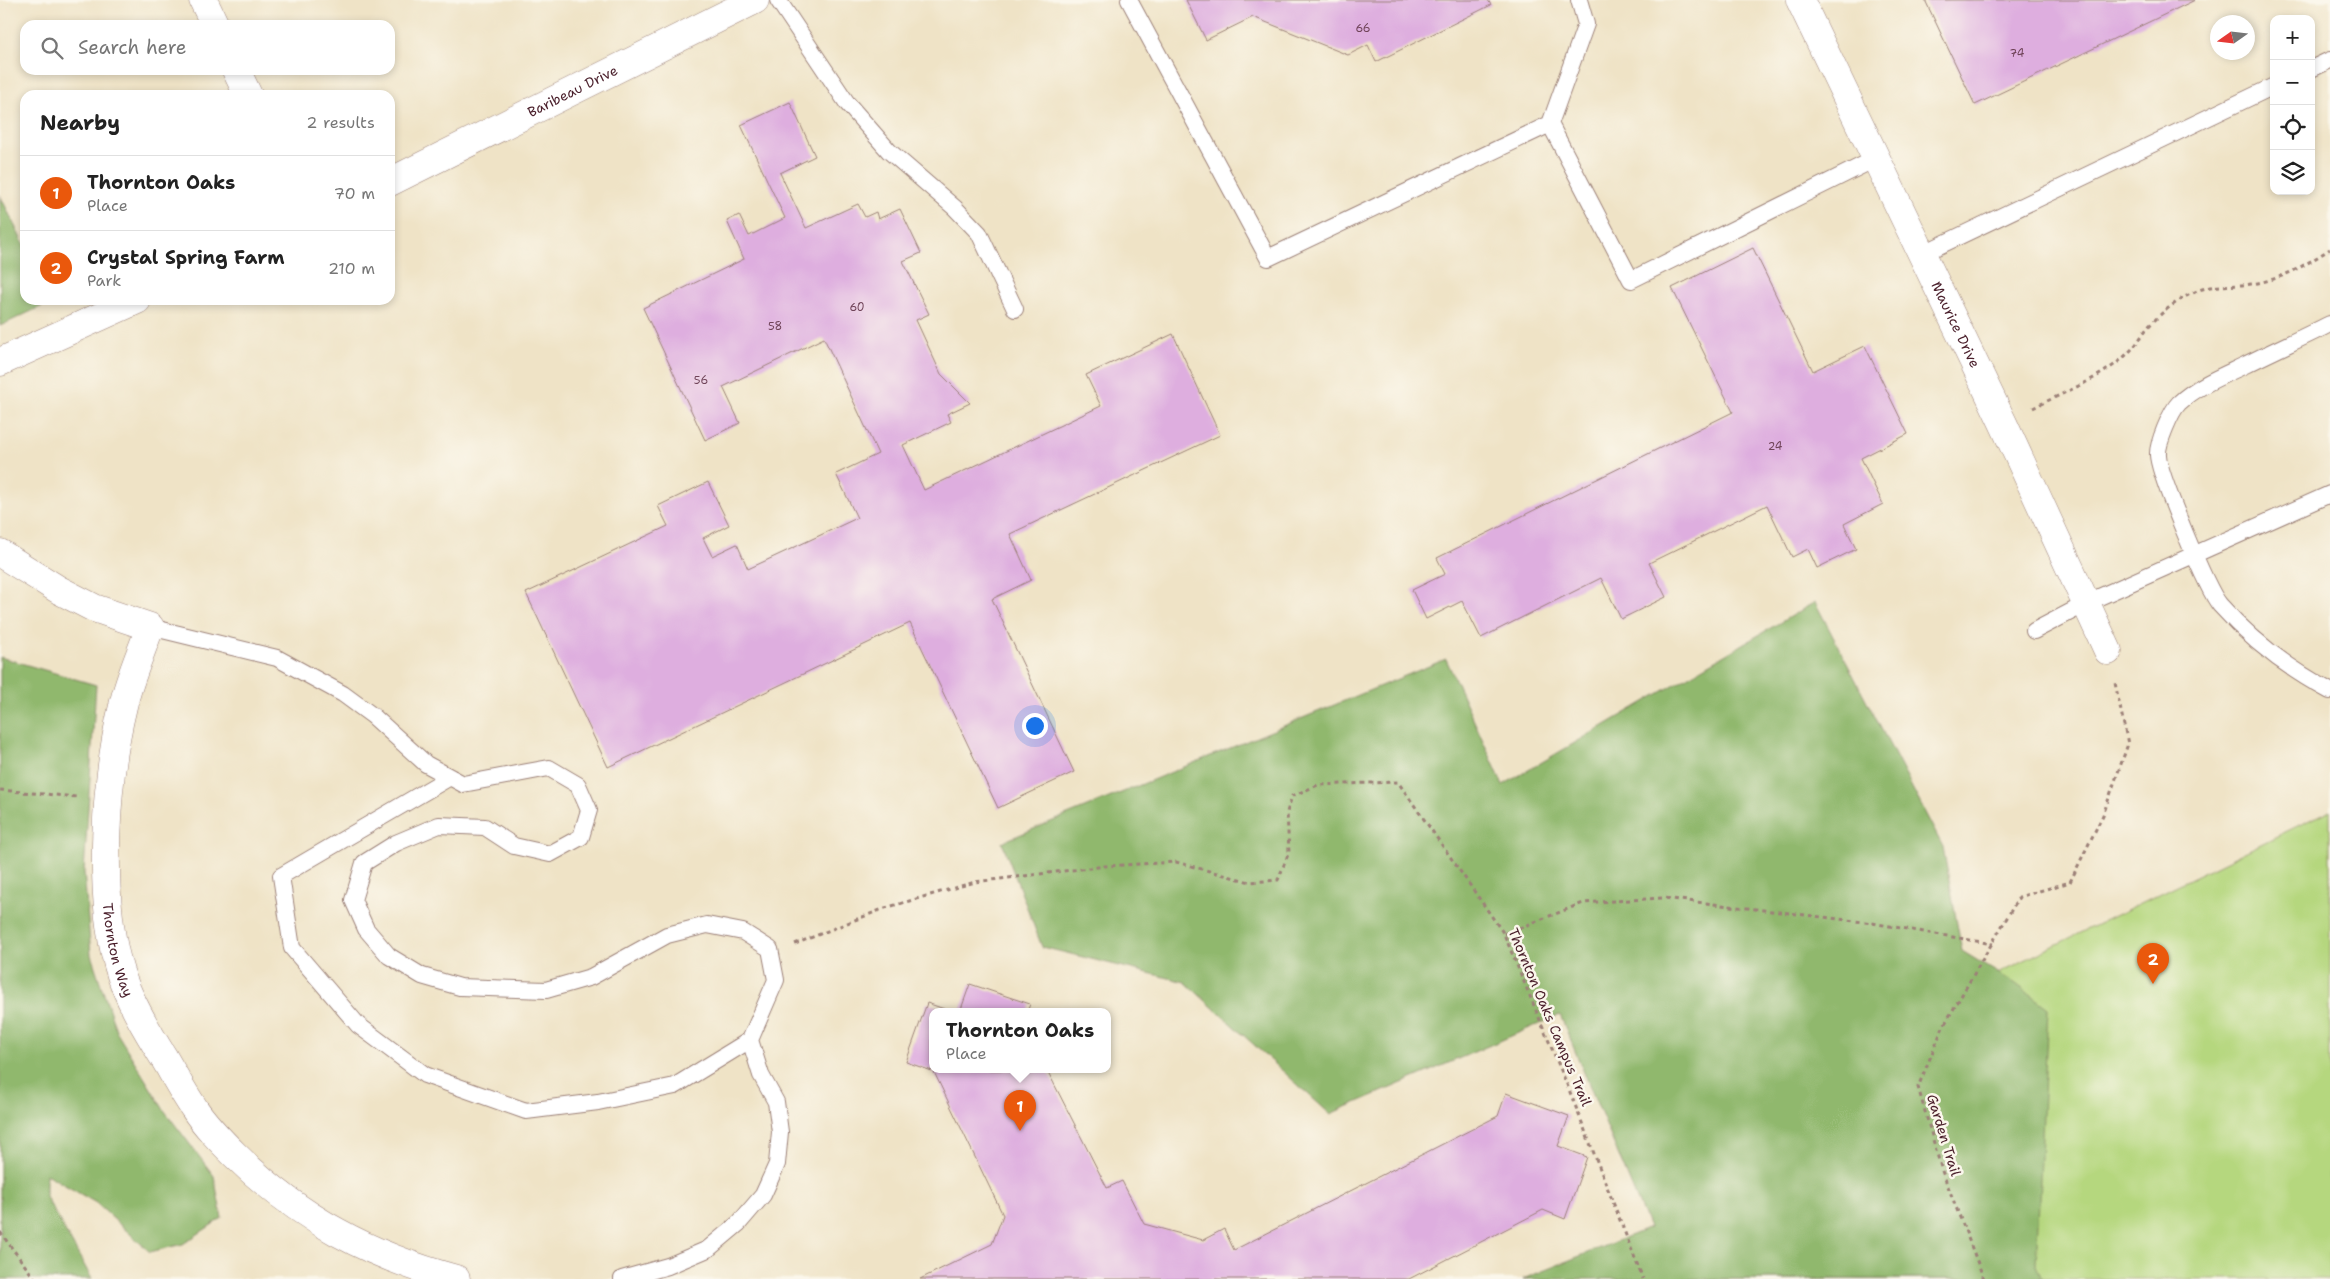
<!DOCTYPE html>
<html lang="en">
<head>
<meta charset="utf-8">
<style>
	:root { --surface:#fff; --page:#f2f2f2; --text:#222; --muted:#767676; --line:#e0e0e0; --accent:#ea580c }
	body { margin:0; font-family:"Shantell Sans",sans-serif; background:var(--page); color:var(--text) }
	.controls { position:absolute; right:15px; top:15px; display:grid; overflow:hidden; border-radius:10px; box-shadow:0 2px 8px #0003 }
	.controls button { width:45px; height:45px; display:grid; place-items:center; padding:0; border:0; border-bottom:1px solid var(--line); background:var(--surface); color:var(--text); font:25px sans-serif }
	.compass { position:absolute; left:2210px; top:15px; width:45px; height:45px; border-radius:50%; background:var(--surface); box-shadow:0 2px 8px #0003; rotate:256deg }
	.you { position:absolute; left:1034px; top:725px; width:18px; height:18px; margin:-12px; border:4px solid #fff; border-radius:50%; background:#1a73e8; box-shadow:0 0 0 8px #1a73e833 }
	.badge { display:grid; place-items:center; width:32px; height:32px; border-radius:50%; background:var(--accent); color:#fff; font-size:16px; font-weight:700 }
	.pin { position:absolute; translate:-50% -41px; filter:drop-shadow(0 1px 2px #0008) }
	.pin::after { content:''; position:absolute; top:26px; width:18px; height:15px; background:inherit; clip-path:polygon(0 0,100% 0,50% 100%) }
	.popup { position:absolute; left:929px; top:1008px; width:182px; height:65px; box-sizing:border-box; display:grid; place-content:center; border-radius:10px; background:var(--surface); filter:drop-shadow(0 1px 4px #0005); font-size:16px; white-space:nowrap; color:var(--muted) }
	.popup b { font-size:19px; color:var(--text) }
	.popup::after { content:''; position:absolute; left:50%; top:100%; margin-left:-10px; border:10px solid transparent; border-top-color:var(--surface) }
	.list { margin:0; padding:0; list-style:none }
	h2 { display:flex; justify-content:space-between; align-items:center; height:65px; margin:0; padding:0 20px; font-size:21px }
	h2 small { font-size:16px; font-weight:400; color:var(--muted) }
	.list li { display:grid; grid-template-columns:32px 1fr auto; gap:15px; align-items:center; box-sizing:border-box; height:75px; padding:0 20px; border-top:1px solid var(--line) }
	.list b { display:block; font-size:19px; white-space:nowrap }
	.list p { margin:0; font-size:16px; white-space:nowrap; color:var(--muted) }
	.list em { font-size:16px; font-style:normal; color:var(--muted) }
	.icon { flex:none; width:28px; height:28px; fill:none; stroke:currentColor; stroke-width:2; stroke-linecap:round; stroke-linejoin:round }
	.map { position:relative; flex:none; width:2330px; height:1279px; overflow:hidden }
	.search { position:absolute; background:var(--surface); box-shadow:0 2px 8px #0003; left:20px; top:20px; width:375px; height:55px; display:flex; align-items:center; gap:12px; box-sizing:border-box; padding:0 18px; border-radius:15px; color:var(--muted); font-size:19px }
	.panel { position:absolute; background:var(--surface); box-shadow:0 2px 8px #0003; left:20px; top:90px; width:375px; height:215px; border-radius:15px }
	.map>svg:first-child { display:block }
</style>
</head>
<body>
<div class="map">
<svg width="2330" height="1279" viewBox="0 0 2330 1279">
	<rect width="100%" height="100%" fill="#fbf7ec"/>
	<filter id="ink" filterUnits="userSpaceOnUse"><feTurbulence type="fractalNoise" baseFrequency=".02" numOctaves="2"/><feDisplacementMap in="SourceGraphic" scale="10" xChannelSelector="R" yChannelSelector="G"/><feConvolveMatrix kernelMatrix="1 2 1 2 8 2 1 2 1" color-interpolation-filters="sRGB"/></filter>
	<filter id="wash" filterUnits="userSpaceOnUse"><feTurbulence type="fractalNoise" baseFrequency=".0096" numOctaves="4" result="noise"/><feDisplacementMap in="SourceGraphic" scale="20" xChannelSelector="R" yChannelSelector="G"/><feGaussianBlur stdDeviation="1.12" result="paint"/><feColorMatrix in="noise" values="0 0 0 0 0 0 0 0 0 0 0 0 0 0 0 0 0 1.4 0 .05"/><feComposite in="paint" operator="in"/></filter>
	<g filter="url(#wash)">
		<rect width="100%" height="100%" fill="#efe3c6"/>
		<path fill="#b5d77e" stroke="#807b54" d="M2330 810V1279H1675L1620 1159Z"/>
		<path fill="#90b86d" stroke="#6d6c4c" d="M0 195 25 247V300H50L51 302 0 326Z
			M1815 602 1943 847 1962 951 2016 984 2048 1008 2036 1265 2042 1279H1523L1649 1228 1560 1015 1330 1114 1185 982 1042 947 1002 842 1446 659 1503 785Z
			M0 657 96 685 84 872 91 955 117 1033 164 1110 214 1176 222 1218 183 1244 150 1252 96 1203 46 1174V1197L92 1279H0Z"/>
		<g id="blocks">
			<path fill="#deaedf" d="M1186 0H1488L1491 5 1376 62 1368 45 1348 55 1253 17 1206 40Z
				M1925 0H2195L1975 105Z
				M790 102 815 156 780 173 806 228 858 204 865 217 876 212 878 219 900 209 921 253 903 261 929 314 916 320 941 374 970 403 947 414 951 422 903 445 924 490 1101 406 1086 375 1173 334 1220 435 1010 534 1031 580 992 599 1074 772 998 808 910 623 608 767 526 593 668 526 658 506 708 482 729 525 703 538 712 556 737 544 748 569 857 518 836 474 878 454 824 338 723 387 740 423 705 440 643 308 744 259 727 221 739 215 749 236 785 218 741 125Z
				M1753 248 1813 371 1865 346 1908 434 1861 458 1883 504 1844 524 1856 549 1817 568 1808 549 1792 557 1767 505 1649 563 1666 597 1621 619 1601 578 1481 638 1462 601 1426 619 1412 590 1445 574 1437 558 1733 412 1672 288Z
				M970 984 1030 1004 1027 1012H960Z
				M927 1003 953 1012H932V1071L906 1062Z
				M933 1070H1047L1107 1188 1122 1181 1144 1224 1203 1240 1224 1229 1234 1250 1498 1116 1506 1093 1569 1116 1558 1146 1587 1157 1565 1219 1543 1210 1409 1279H920L992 1244 1003 1215Z"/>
		</g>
	</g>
	<g filter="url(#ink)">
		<use href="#blocks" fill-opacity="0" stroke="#9c8178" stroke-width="1"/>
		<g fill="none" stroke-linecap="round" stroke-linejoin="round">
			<g stroke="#9c8178" stroke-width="18">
				<path id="service" d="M778 0 847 103 889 151 955 208 979 233 1015 309
					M1129 0 1268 258 1550 124 1586 24 1579 0
					M2311 69 2330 60
					M1550 124 1631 280 1875 159
					M1922 254 2274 86
					M2330 324C2302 338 2273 351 2245 365 2222 376 2197 386 2179 403 2171 411 2157 444 2158 455 2159 475 2207 590 2220 605 2251 640 2289 669 2330 691
					M150 627 277 658 343 694 373 716 426 764 463 784 549 768 578 785 589 810 581 837 550 854 514 846 485 827 439 825 396 843 364 863 353 900 366 929 389 956 422 976 460 987 546 990 591 977 667 935 707 925 743 932 770 949 776 980 750 1040 761 1075 776 1102 780 1132 777 1164 763 1195 739 1223 708 1249 668 1266 622 1279
					M2034 631 2097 598 2330 494
					M450 777 281 876 292 948 358 1025 425 1075 526 1111 598 1102 675 1086 750 1040"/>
			</g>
			<g stroke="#9c8178" stroke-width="29">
				<g id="minor">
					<path d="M203 0 215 25"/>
					<path id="s1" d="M1800 0 2004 425 2108 651"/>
					<path d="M236 70 248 95"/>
					<path id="s2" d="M0 553 59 590 94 608 150 627C141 653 129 679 123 706 105 779 98 893 118 965 126 996 147 1031 164 1058 174 1075 183 1092 194 1108 205 1125 220 1140 235 1155 299 1218 370 1256 456 1279"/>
				</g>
			</g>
			<g stroke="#9c8178" stroke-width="29">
				<g id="tertiary">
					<path id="s3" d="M390 182 755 0"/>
					<path d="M0 362 137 300"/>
				</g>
			</g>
			<path stroke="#9c8178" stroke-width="3" stroke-dasharray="4 4" stroke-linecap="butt" d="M2033 408C2066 391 2106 377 2131 350 2138 343 2143 333 2149 326 2162 312 2178 299 2195 292 2213 283 2232 287 2251 284 2282 280 2305 265 2330 249
				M0 790 77 797
				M1504 934 1583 903 1663 898 1872 923 1993 944
				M795 944 885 908 975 882 1105 866 1176 862 1250 882 1278 880 1289 852 1287 812 1292 796 1318 785 1398 782 1504 934 1568 1087 1643 1279
				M0 1232 35 1279
				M1984 1279 1942 1171 1918 1087 1943 1027 2019 897 2070 882 2103 815 2128 744 2115 683"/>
			<use href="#service" stroke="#fff" stroke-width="16"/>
			<use href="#minor" stroke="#fff" stroke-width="28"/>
			<use href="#tertiary" stroke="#fff" stroke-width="28"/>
		</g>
	</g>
	<g text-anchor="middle" stroke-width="5" stroke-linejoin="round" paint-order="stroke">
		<g font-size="11" fill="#6f4358">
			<text x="1363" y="32">66</text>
			<text x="2017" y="57">74</text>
			<text x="857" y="311">60</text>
			<text x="775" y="330">58</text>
			<text x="701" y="384">56</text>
			<text x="1775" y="450">24</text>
		</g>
		<g font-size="14" fill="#4a1f2b" stroke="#fbf7ec">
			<text dy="5" stroke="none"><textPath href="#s3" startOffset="204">Baribeau Drive</textPath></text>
			<text dy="5" stroke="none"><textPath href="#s1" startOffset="360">Maurice Drive</textPath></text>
			<text dy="5" stroke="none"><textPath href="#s2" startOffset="498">Thornton Way</textPath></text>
			<text transform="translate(1550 1017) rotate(67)" y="5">Thornton Oaks Campus Trail</text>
			<text transform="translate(1944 1135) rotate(73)" y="5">Garden Trail</text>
		</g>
	</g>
</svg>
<div class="controls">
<button>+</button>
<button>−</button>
<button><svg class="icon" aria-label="locate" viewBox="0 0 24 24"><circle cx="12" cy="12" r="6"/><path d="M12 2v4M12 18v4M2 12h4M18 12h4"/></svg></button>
<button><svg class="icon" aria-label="layers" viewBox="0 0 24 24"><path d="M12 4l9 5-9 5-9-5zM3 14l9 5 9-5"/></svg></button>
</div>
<svg class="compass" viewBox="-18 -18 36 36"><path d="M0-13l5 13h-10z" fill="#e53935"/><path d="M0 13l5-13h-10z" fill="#767676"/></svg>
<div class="you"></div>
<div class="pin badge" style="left:1020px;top:1131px">1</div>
<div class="popup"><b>Thornton Oaks</b>Place</div>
<div class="pin badge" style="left:2153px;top:984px">2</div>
<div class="search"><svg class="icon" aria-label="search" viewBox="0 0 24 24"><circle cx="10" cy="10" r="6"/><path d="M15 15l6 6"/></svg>Search here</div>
<section class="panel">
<h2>Nearby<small>2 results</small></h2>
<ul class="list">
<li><span class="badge">1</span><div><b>Thornton Oaks</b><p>Place</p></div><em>70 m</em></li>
<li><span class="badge">2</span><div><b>Crystal Spring Farm</b><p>Park</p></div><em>210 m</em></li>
</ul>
</section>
</div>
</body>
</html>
